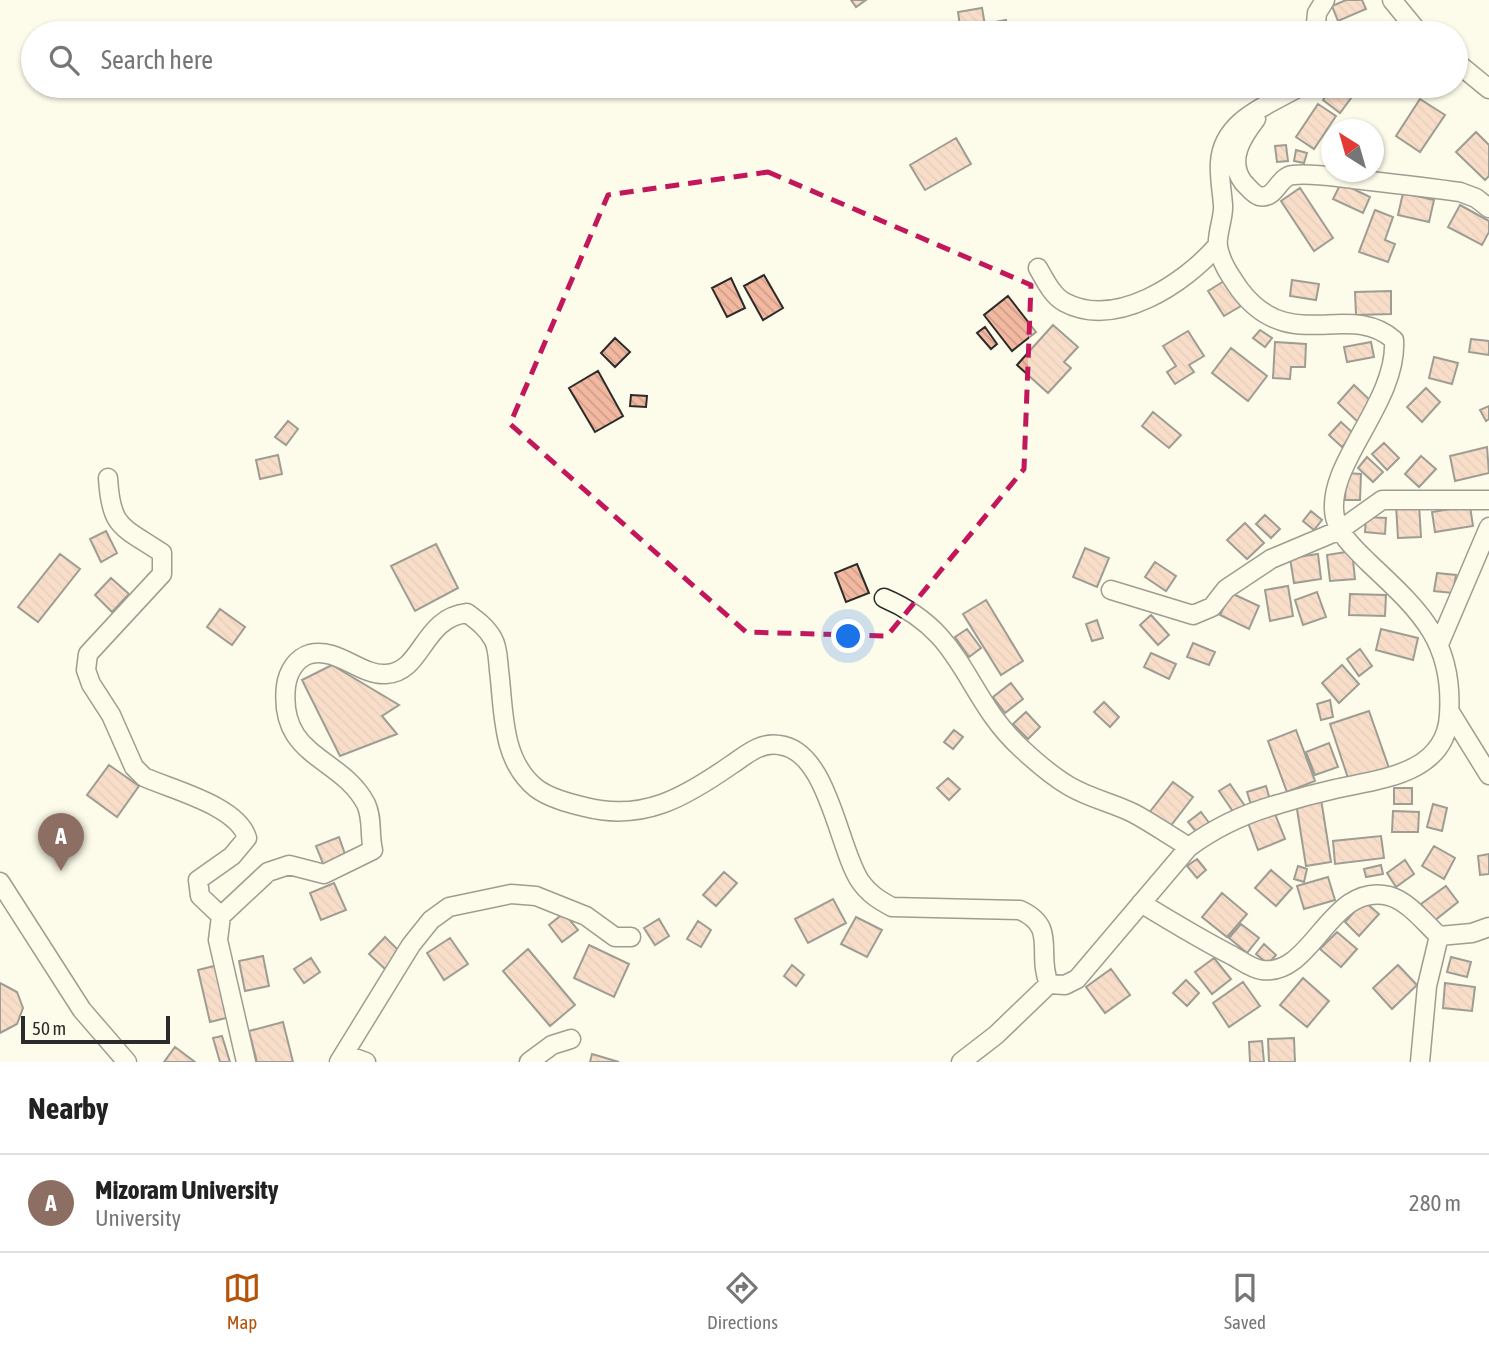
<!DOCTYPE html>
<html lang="en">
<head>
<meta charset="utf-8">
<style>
	:root { --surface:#fff; --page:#f6f6f6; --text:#222; --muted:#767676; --line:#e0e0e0; --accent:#b45309 }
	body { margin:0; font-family:"Asap Condensed",sans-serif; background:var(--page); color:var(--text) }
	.compass { position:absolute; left:1321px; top:119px; width:63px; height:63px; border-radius:50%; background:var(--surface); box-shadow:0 2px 5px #0004; rotate:323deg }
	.scale { position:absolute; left:21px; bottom:18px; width:149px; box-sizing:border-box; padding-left:7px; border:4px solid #2b2b2b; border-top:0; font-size:19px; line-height:24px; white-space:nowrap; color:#2b2b2b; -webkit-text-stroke:5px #fdfbea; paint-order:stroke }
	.you { position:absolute; left:849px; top:637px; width:24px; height:24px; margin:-18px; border:5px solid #fff; border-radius:50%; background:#1a73e8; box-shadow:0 0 0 10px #1a73e833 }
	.badge { display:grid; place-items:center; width:46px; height:46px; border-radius:50%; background:var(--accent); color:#fff; font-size:23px; font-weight:700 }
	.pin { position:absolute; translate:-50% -58px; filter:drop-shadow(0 2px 4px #0008) }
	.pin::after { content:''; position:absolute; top:37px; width:24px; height:21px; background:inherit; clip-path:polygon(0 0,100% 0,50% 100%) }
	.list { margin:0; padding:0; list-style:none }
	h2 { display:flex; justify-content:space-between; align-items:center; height:91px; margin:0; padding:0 28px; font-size:30px }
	h2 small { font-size:23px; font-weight:400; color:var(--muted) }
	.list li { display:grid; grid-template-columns:46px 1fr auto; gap:21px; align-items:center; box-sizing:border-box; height:98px; padding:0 28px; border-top:2px solid var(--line) }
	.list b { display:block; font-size:26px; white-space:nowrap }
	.list p { margin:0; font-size:23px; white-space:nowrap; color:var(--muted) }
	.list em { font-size:23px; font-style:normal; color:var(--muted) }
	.icon { flex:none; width:38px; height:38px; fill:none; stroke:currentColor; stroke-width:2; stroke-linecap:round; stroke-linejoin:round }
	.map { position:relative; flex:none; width:1489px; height:1062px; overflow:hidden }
	.search { position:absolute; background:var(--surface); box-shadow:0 2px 5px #0004; left:21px; right:21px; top:21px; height:77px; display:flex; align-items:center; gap:18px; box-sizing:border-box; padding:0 24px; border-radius:38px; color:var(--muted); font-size:26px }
	.sheet { height:189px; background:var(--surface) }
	nav { display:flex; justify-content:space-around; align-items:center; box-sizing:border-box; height:98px; border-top:2px solid var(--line); background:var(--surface); font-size:19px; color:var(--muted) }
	nav a { display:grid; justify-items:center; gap:4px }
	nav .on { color:var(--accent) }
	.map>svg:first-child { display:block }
</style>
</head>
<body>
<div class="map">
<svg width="1489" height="1062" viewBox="0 0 1489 1062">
	<defs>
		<pattern id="building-back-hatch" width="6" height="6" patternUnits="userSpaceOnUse" patternTransform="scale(1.75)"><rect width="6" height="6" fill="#f2b8a0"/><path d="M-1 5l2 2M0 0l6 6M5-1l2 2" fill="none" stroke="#d09e8a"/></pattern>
	</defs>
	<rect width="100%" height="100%" fill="#fdfbea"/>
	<path fill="url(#building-back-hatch)" stroke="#2b2b2b" stroke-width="2" d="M851 0H866L856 7Z
		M1346 0H1362L1366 9 1338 21 1332 6Z
		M982 8 986 31 961 33 958 12Z
		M1006 20 1009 33H998L995 22Z
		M981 86H1012L1013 87 982 91Z
		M1323 86H1360L1340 113 1323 100 1330 90Z
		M1420 99 1445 115 1420 152 1396 136Z
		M1318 104 1336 116 1314 149 1296 137Z
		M1476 132 1489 145V176L1485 180 1456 152Z
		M956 138 971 164 925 190 910 165Z
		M1286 145 1288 161 1277 162 1275 146Z
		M1296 150 1307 153 1304 163 1294 161Z
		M1341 183 1370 197 1363 213 1333 199Z
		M1300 188 1333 238 1314 251 1281 201Z
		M1403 193 1434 200 1429 222 1398 215Z
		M1460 205 1489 221V232L1482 245 1448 227Z
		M1375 210 1393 217 1385 240 1395 244 1388 262 1359 252Z
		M764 275 783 308 763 320 744 286Z
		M731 278 745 308 727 317 712 288Z
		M1292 280 1319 284 1316 300 1290 296Z
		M1224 281 1241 306 1224 316 1208 291Z
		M1391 291V314L1356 315 1355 292Z
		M1008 296 1036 332 1012 351 984 315Z
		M1053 325 1078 347 1064 362 1071 368 1048 393 1017 365Z
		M985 327 997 344 991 349 977 333Z
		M1260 330 1272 338 1265 347 1253 338Z
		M1188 331 1204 356 1189 365 1194 372 1175 384 1167 372 1176 366 1163 346Z
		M615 338 630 352 615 367 601 353Z
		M1471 339 1489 341V355L1469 352Z
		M1275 342 1306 344 1305 367H1291L1290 379 1273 378Z
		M1371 342 1374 357 1347 362 1344 347Z
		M1231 348 1267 376 1248 401 1212 373Z
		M1434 357 1458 363 1452 384 1429 378Z
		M598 371 623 416 595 432 569 388Z
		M1354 385 1374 404 1358 422 1338 403Z
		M1426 388 1440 402 1422 422 1407 407Z
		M631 395 647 396 646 407 630 406Z
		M1489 406V419L1486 421 1480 410Z
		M1153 412 1181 435 1169 448 1142 426Z
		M288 421 298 429 286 445 275 437Z
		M1341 422 1354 434 1342 447 1329 435Z
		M1384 443 1399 458 1387 470 1372 454Z
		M1487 447 1489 473 1455 481 1450 456Z
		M278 455 282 474 260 479 256 460Z
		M1421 456 1436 469 1419 487 1405 474Z
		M1367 457 1383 472 1373 482 1358 468Z
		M1346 473 1361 474 1360 500H1345Z
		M1419 504 1421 537 1398 538 1396 505Z
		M1470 506 1473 526 1435 532 1432 512Z
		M1311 511 1322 520 1314 530 1303 521Z
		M1265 515 1280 529 1271 538 1256 524Z
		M1366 517 1386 518 1385 534 1365 532Z
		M1245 523 1264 543 1247 559 1227 540Z
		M106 531 117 553 101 562 90 539Z
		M436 544 458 588 415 611 391 566Z
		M1085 548 1109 558 1097 587 1073 577Z
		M1352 551 1355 579 1330 581 1327 555Z
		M60 554 80 569 38 622 18 607Z
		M1318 554 1321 579 1294 583 1290 558Z
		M1155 562 1176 576 1166 591 1145 577Z
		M857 564 869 593 846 602 835 573Z
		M1437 573 1456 575 1453 593 1434 591Z
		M111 578 129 594 112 612 95 595Z
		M1288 586 1293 616 1270 621 1265 590Z
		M1317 592 1326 617 1303 625 1295 600Z
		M1231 593 1259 606 1249 629 1220 615Z
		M1350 594 1386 595 1385 616 1349 615Z
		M986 600 1023 661 1001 675 963 614Z
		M220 609 245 627 232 645 207 627Z
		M1151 615 1169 635 1158 645 1140 625Z
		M1097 620 1103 638 1092 641 1086 624Z
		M967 629 981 648 969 657 955 637Z
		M1381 629 1418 638 1413 660 1376 650Z
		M1193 643 1215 652 1209 665 1187 657Z
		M1360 649 1372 666 1359 676 1347 659Z
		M1151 653 1176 664 1169 679 1144 667Z
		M332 665 399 705 382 716 397 734 340 756 302 680Z
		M1342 665 1359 684 1339 703 1322 683Z
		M1011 683 1023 699 1005 713 993 697Z
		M1330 700 1333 717 1321 720 1317 704Z
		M1104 702 1119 717 1110 727 1094 712Z
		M1369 711 1389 768 1349 781 1330 724Z
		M1026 712 1040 727 1028 739 1013 724Z
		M954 730 963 737 953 749 944 742Z
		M1296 730 1315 781 1287 792 1268 741Z
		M1329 743 1338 767 1315 775 1306 752Z
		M109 765 139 786 117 817 87 795Z
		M948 778 960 789 949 800 937 788Z
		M1173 782 1193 797 1169 828 1149 813Z
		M1230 784 1247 809 1236 816 1219 791Z
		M1266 786 1271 803 1252 808 1247 792Z
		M1394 788H1412V804H1394Z
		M1321 799 1331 862 1306 866 1296 803Z
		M1433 804 1447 808 1442 831 1427 827Z
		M1273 809 1285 839 1258 850 1247 820Z
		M1393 811 1419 812 1418 832H1392Z
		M1201 812 1210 824 1198 834 1188 822Z
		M1381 836 1384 858 1335 864 1333 841Z
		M339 837 346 857 324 866 316 846Z
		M1434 846 1455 858 1444 879 1422 866Z
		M1489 854V874L1480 875 1478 856Z
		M1197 859 1206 870 1197 878 1187 866Z
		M1405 860 1414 874 1396 887 1387 873Z
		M1381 865 1383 874 1366 877 1364 869Z
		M1298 866 1307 869 1304 882 1294 879Z
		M1271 870 1292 888 1276 906 1255 888Z
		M724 872 737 883 716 906 703 895Z
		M1328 877 1335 900 1304 909 1297 886Z
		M334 883 346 910 321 920 310 893Z
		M1446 886 1458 902 1434 921 1421 904Z
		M1222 893 1247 914 1227 937 1202 917Z
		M833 899 846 923 808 943 795 919Z
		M1364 901 1379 914 1359 936 1345 922Z
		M564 913 578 930 562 942 549 925Z
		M856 917 882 930 867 957 841 944Z
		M659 919 669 936 655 945 644 928Z
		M698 921 711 930 701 947 687 939Z
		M1241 924 1259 938 1247 953 1229 938Z
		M1337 932 1357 949 1341 967 1320 949Z
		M385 937 401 953 385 969 369 954Z
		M450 938 468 964 444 980 427 953Z
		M1264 944 1276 955 1268 964 1256 954Z
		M589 945 629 964 614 997 574 978Z
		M528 949 575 1005 550 1026 503 971Z
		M263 956 269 986 245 991 239 961Z
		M1451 957 1471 962 1467 977 1447 972Z
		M311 958 320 972 304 983 294 969Z
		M1214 958 1231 979 1212 994 1195 972Z
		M218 965 230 1017 210 1022 198 970Z
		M792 965 804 975 796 986 784 976Z
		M1398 965 1417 985 1392 1009 1373 988Z
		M1111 969 1130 995 1105 1013 1086 987Z
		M1303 978 1329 1001 1307 1027 1280 1005Z
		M1186 980 1199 993 1187 1006 1173 993Z
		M1243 982 1260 1006 1229 1027 1213 1003Z
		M0 983 17 992 23 1008 17 1024 0 1033Z
		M1445 983 1475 987 1472 1011 1443 1008Z
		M283 1022 293 1062H257L249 1031Z
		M222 1036 230 1062H220L213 1038Z
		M1294 1038 1295 1062H1269L1268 1039Z
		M1262 1041 1264 1062H1250L1249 1042Z
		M175 1047 195 1062H164Z
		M592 1054 619 1062H590Z"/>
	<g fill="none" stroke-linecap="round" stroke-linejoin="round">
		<g stroke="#2b2b2b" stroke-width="21">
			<path id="minor" d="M1392 0 1419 33
				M1315 33 1317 13 1325 0
				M1456 62 1489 89
				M1256 119C1242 137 1227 160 1243 182 1248 187 1253 194 1259 196 1276 200 1278 176 1293 175 1313 173 1334 177 1353 179 1388 183 1424 187 1460 192L1476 198 1489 208
				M1038 268C1045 280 1052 295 1064 302 1116 330 1185 283 1218 245
				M108 478C111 529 122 526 162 553V574L88 654 86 670 91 684 111 715 134 767 144 777C173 790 238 806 247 838L232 856 198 880 200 896 221 916
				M1111 590 1193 615 1212 607 1226 589 1271 559 1340 530 1382 500H1489
				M884 598C967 633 963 696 1023 750 1037 763 1052 776 1069 786 1089 798 1113 803 1133 813 1152 823 1170 836 1189 847
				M1440 642 1489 527
				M1450 712 1489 775
				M0 882 82 1010 127 1062
				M1141 903C1172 922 1202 940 1233 956 1242 961 1253 969 1262 970 1313 977 1330 881 1389 896 1408 901 1425 923 1439 936L1472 933 1489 927
				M344 1054 366 1062
				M246 1062 218 940 221 916 268 872 289 865 324 874 373 850C369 834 373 819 366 804 341 756 278 758 286 686 288 672 296 658 310 654 337 647 361 676 386 674 423 672 422 618 467 613 478 621 487 628 493 639 498 647 498 661 499 670 504 710 501 760 536 788 549 798 569 803 585 807 643 822 685 797 731 765 746 755 760 742 779 745 828 750 838 848 860 881 869 894 879 900 892 907L1020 910C1058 927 1036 953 1049 984L1065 985 1077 979 1189 847C1216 827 1246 813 1279 804 1298 798 1317 793 1335 789 1380 779 1446 774 1449 715 1454 641 1420 611 1369 563 1357 551 1339 535 1335 517 1324 465 1398 403 1394 340 1348 300 1290 356 1240 290 1231 277 1221 263 1218 247 1216 235 1224 218 1223 205 1222 191 1219 177 1220 162 1223 119 1269 105 1301 86
				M339 1062 411 945 431 920 449 907 511 894 536 896 586 916 615 937H631
				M529 1062 552 1045 571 1039
				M961 1062 996 1035 1049 984
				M1420 1062 1427 986 1439 936"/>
		</g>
		<use href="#minor" stroke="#fdfbea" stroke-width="18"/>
	</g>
	<path d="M0 0H1489V1062H0ZM768 172 1031 285 1024 469 887 636 746 632 510 424 608 195Z" fill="#fdfbea" fill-opacity=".55" fill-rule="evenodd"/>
	<path fill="none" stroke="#c2185b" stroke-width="5" stroke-dasharray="14 9" stroke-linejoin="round" d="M768 172 1031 285 1024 469 887 636 746 632 510 424 608 195Z"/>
</svg>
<svg class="compass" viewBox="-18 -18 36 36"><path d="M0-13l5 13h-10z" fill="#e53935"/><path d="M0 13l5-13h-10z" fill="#767676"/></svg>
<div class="scale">50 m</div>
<div class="you"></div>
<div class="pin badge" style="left:61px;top:871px;background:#8d6e63">A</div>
<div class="search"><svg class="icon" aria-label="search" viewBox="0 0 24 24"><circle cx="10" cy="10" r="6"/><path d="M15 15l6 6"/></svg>Search here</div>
</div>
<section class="sheet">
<h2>Nearby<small></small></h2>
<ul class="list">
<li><span class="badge" style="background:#8d6e63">A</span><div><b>Mizoram University</b><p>University</p></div><em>280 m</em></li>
</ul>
</section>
<nav>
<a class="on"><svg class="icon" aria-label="map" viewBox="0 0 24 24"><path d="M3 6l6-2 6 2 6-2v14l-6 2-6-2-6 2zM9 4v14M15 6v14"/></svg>Map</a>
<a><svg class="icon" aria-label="directions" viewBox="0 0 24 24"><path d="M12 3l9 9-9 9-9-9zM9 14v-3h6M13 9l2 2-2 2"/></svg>Directions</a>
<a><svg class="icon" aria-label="saved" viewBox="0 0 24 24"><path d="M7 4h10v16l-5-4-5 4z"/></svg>Saved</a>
</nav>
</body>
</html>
